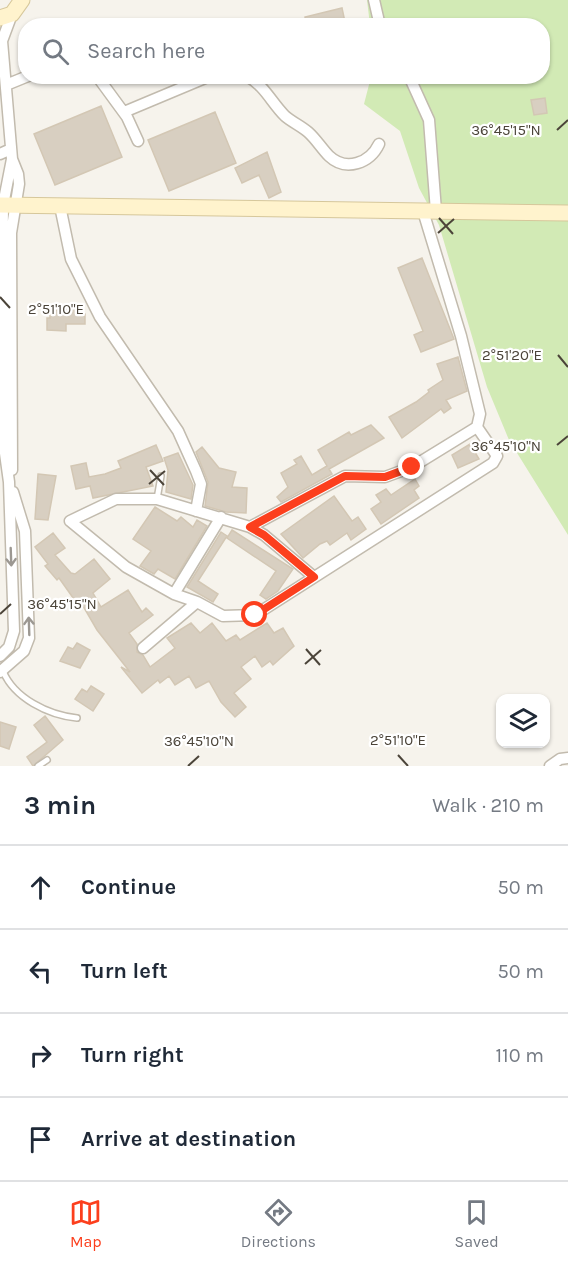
<!DOCTYPE html>
<html lang="en">
<head>
<meta charset="utf-8">
<style>
	:root { --surface:#fff; --page:#f6f6f7; --text:#1f2937; --muted:#747a83; --line:#e0e1e3; --accent:#fc3f1d }
	body { margin:0; font-family:Karla,sans-serif; background:var(--page); color:var(--text) }
	.controls { position:absolute; right:18px; bottom:18px; display:grid; overflow:hidden; border-radius:12px; box-shadow:0 2px 4px #0004 }
	.controls button { width:54px; height:54px; display:grid; place-items:center; padding:0; border:0; border-bottom:2px solid var(--line); background:var(--surface); color:var(--text); font:30px sans-serif }
	.stop { position:absolute; width:18px; height:18px; margin:-14px; border:4px solid #fc3f1d; border-radius:50%; background:#fff }
	.stop.end { background:#fc3f1d; border-color:#fff; box-shadow:0 2px 6px #0008 }
	.list { margin:0; padding:0; list-style:none }
	h2 { display:flex; justify-content:space-between; align-items:center; height:78px; margin:0; padding:0 24px; font-size:26px }
	h2 small { font-size:20px; font-weight:400; color:var(--muted) }
	.list li { display:grid; grid-template-columns:39px 1fr auto; gap:18px; align-items:center; box-sizing:border-box; height:84px; padding:0 24px; border-top:2px solid var(--line) }
	.list b { display:block; font-size:22px; white-space:nowrap }
	.list em { font-size:20px; font-style:normal; color:var(--muted) }
	.icon { flex:none; width:33px; height:33px; fill:none; stroke:currentColor; stroke-width:2; stroke-linecap:round; stroke-linejoin:round }
	.map { position:relative; flex:none; width:568px; height:766px; overflow:hidden }
	.search { position:absolute; background:var(--surface); box-shadow:0 2px 4px #0004; left:18px; right:18px; top:18px; height:66px; display:flex; align-items:center; gap:15px; box-sizing:border-box; padding:0 21px; border-radius:24px; color:var(--muted); font-size:22px }
	.sheet { height:414px; background:var(--surface) }
	nav { display:flex; justify-content:space-around; align-items:center; box-sizing:border-box; height:84px; border-top:2px solid var(--line); background:var(--surface); font-size:16px; color:var(--muted) }
	nav a { display:grid; justify-items:center; gap:3px }
	nav .on { color:var(--accent) }
	.map>svg:first-child { display:block }
</style>
</head>
<body>
<div class="map">
<svg width="568" height="766" viewBox="0 0 568 766">
	<rect width="100%" height="100%" fill="#f6f3ec"/>
	<path fill="#d2eab5" d="M367 0H568V535L509 440 487 387 439 225 419 188 400 131 364 104 371 77 542 76V26L370 25Z"/>
	<path fill="#d8cfc1" stroke="#d3c7b4" stroke-width="1.5" d="M342 8 345 22 307 26 305 17Z
		M545 98 547 113 534 115 531 100Z
		M101 106 122 157 55 185 34 134Z
		M215 112 236 163 169 191 148 140Z
		M267 152 281 192 269 198 259 175 242 183 235 168Z
		M422 258 454 339 421 352 414 335 423 331 398 268Z
		M56 306 81 307 80 314H85V324H66V331L47 330V318H50V309L56 310Z
		M458 357 467 391 446 400 451 408 444 413 441 409 402 438 389 417 416 402 429 392 428 390 443 380 437 364Z
		M371 425 384 438 329 469 332 474 281 502 277 497 288 487 281 473 297 464 294 460 301 456 312 475 327 466 318 450 349 432 351 435Z
		M470 444 479 459 458 468 452 455Z
		M156 445 163 461 146 467 153 486 93 498 90 486 76 489 71 466 86 463 89 477 105 474 121 468 118 461Z
		M202 447 219 468 236 472 232 487 247 488 246 513 226 512 205 506 208 482 196 452Z
		M178 453 193 485 191 499 166 492 168 470 164 458Z
		M38 474 56 476 48 520 35 519Z
		M415 479 419 486 414 490 419 498 381 524 371 509 381 502 376 495 386 489 391 495Z
		M334 496 352 521 358 517 366 529 351 540 347 533 330 545 327 541 320 544 303 558 281 534Z
		M155 507 177 521 181 517 193 527 197 520 207 526 175 579 158 569 154 574 140 566 151 551 133 539Z
		M232 530 293 569 278 591 266 599 260 595 276 571 227 538Z
		M221 532 227 536 198 581 218 594 213 602 187 587Z
		M53 533 65 548 55 555 71 573 75 574 94 559 110 579 93 593 101 607 128 590 142 612 146 608 153 615 129 633 137 644V652L143 655 150 667 175 648 167 638 191 623 200 633 212 623 226 641 236 635 240 640 267 623 274 633 283 628 294 646 273 665 270 661 262 667 255 656 241 667 251 679 234 693 246 707 235 717 221 702 209 681 196 688 189 676 175 685 169 676 160 683 158 680 142 693 121 667 130 672 97 630 79 599 76 602 59 578 57 580 45 566 48 564 35 547Z
		M77 643 90 650 80 668 60 661 68 647 73 649Z
		M91 686 104 694 93 711 75 699 82 689 87 692Z
		M45 716 63 740 33 766 27 757 47 742 34 725Z
		M0 722 16 727 9 749 0 746Z"/>
	<g fill="none" stroke-linecap="round" stroke-linejoin="round">
		<g stroke="#c2bbae" stroke-width="8">
			<path id="lane" d="M157 499 161 476
				M3 671C14 698 48 715 77 718
				M38 766 47 760"/>
		</g>
		<g stroke="#c2bbae" stroke-width="13">
			<path id="street" d="M374 0 380 26
				M97 76 127 117 138 141
				M247 76C265 86 271 102 285 116 292 122 301 126 308 132 316 139 322 149 329 156 346 172 370 163 379 144
				M409 76 429 120 436 211
				M6 85 28 76
				M124 112 210 76
				M0 154 11 149
				M12 159 18 174 19 184 11 233 12 470
				M60 206 71 259 100 317 178 431 196 471 201 484 196 511
				M250 527 345 476 385 477 412 467 477 427
				M314 577 264 535 250 527 157 499H116L70 521 126 567 174 594 197 602 223 616 255 615 493 463 497 456 477 427 480 414 461 336 423 211
				M174 594 221 517
				M143 648 197 602
				M0 656 9 647 14 631 9 482 4 446 2 313 3 205 12 159 2 41 12 14
				M0 672 24 651 29 638 25 531 13 492
				M550 766 560 759 568 758"/>
		</g>
		<g stroke="#d6c79b" stroke-width="17">
			<path id="secondary" d="M0 18 12 14 22 0
				M0 205 568 213"/>
		</g>
		<use href="#lane" stroke="#fff" stroke-width="5"/>
		<use href="#street" stroke="#fff" stroke-width="10"/>
		<use href="#secondary" stroke="#fff3cd" stroke-width="15"/>
	</g>
	<defs><path id="oneway-shaft" d="M-6 0H5M1.5-3L5.5 0L1.5 3" fill="none" stroke-width="1.6" stroke-linecap="round" stroke-linejoin="round" transform="scale(1.5)"/></defs>
	<g stroke="#9c9892">
		<use href="#oneway-shaft" transform="translate(11 557) rotate(88)"/>
		<use href="#oneway-shaft" transform="translate(29 626) rotate(-92)"/>
	</g>
	<g fill="none" stroke-linecap="round" stroke-linejoin="round">
		<path stroke="#fc3f1d" stroke-width="8" d="M255 615 314 577 264 535 250 527 345 476 385 477 412 467"/>
	</g>
	<path fill="none" stroke="#4b4439" stroke-width="2" d="M557 130 568 120M439 218 453 234M438 233 454 219M0 297 10 308M558 355 568 367M557 445 568 436M150 470 164 485M149 484 165 471M0 614 11 604M306 649 320 665M305 664 321 650M398 755 408 766M188 766 199 756"/>
	<g font-size="15" text-anchor="middle" fill="#4b4439" stroke="#fff" stroke-width="4.5" stroke-linejoin="round" paint-order="stroke">
		<text x="506" y="135">36°45'15"N</text>
		<text x="56" y="314">2°51'10"E</text>
		<text x="512" y="360">2°51'20"E</text>
		<text x="506" y="451">36°45'10"N</text>
		<text x="62" y="609">36°45'15"N</text>
		<text x="398" y="745">2°51'10"E</text>
		<text x="199" y="746">36°45'10"N</text>
	</g>
</svg>
<div class="controls">
<button><svg class="icon" aria-label="layers" viewBox="0 0 24 24"><path d="M12 4l9 5-9 5-9-5zM3 14l9 5 9-5"/></svg></button>
</div>
<div class="stop" style="left:255px;top:615px"></div>
<div class="stop end" style="left:412px;top:467px"></div>
<div class="search"><svg class="icon" aria-label="search" viewBox="0 0 24 24"><circle cx="10" cy="10" r="6"/><path d="M15 15l6 6"/></svg>Search here</div>
</div>
<section class="sheet">
<h2>3 min<small>Walk · 210 m</small></h2>
<ul class="list">
<li><svg class="icon" aria-label="ahead" viewBox="0 0 24 24"><path d="M12 20V5M6 11l6-6 6 6"/></svg><div><b>Continue</b></div><em>50 m</em></li>
<li><svg class="icon" aria-label="left" viewBox="0 0 24 24"><path d="M17 20v-9H6M10 6l-5 5 5 5"/></svg><div><b>Turn left</b></div><em>50 m</em></li>
<li><svg class="icon" aria-label="right" viewBox="0 0 24 24"><path d="M7 20v-9h11M14 6l5 5-5 5"/></svg><div><b>Turn right</b></div><em>110 m</em></li>
<li><svg class="icon" aria-label="arrive" viewBox="0 0 24 24"><path d="M6 21V4h12l-3 4 3 4H6"/></svg><div><b>Arrive at destination</b></div></li>
</ul>
</section>
<nav>
<a class="on"><svg class="icon" aria-label="map" viewBox="0 0 24 24"><path d="M3 6l6-2 6 2 6-2v14l-6 2-6-2-6 2zM9 4v14M15 6v14"/></svg>Map</a>
<a><svg class="icon" aria-label="directions" viewBox="0 0 24 24"><path d="M12 3l9 9-9 9-9-9zM9 14v-3h6M13 9l2 2-2 2"/></svg>Directions</a>
<a><svg class="icon" aria-label="saved" viewBox="0 0 24 24"><path d="M7 4h10v16l-5-4-5 4z"/></svg>Saved</a>
</nav>
</body>
</html>
